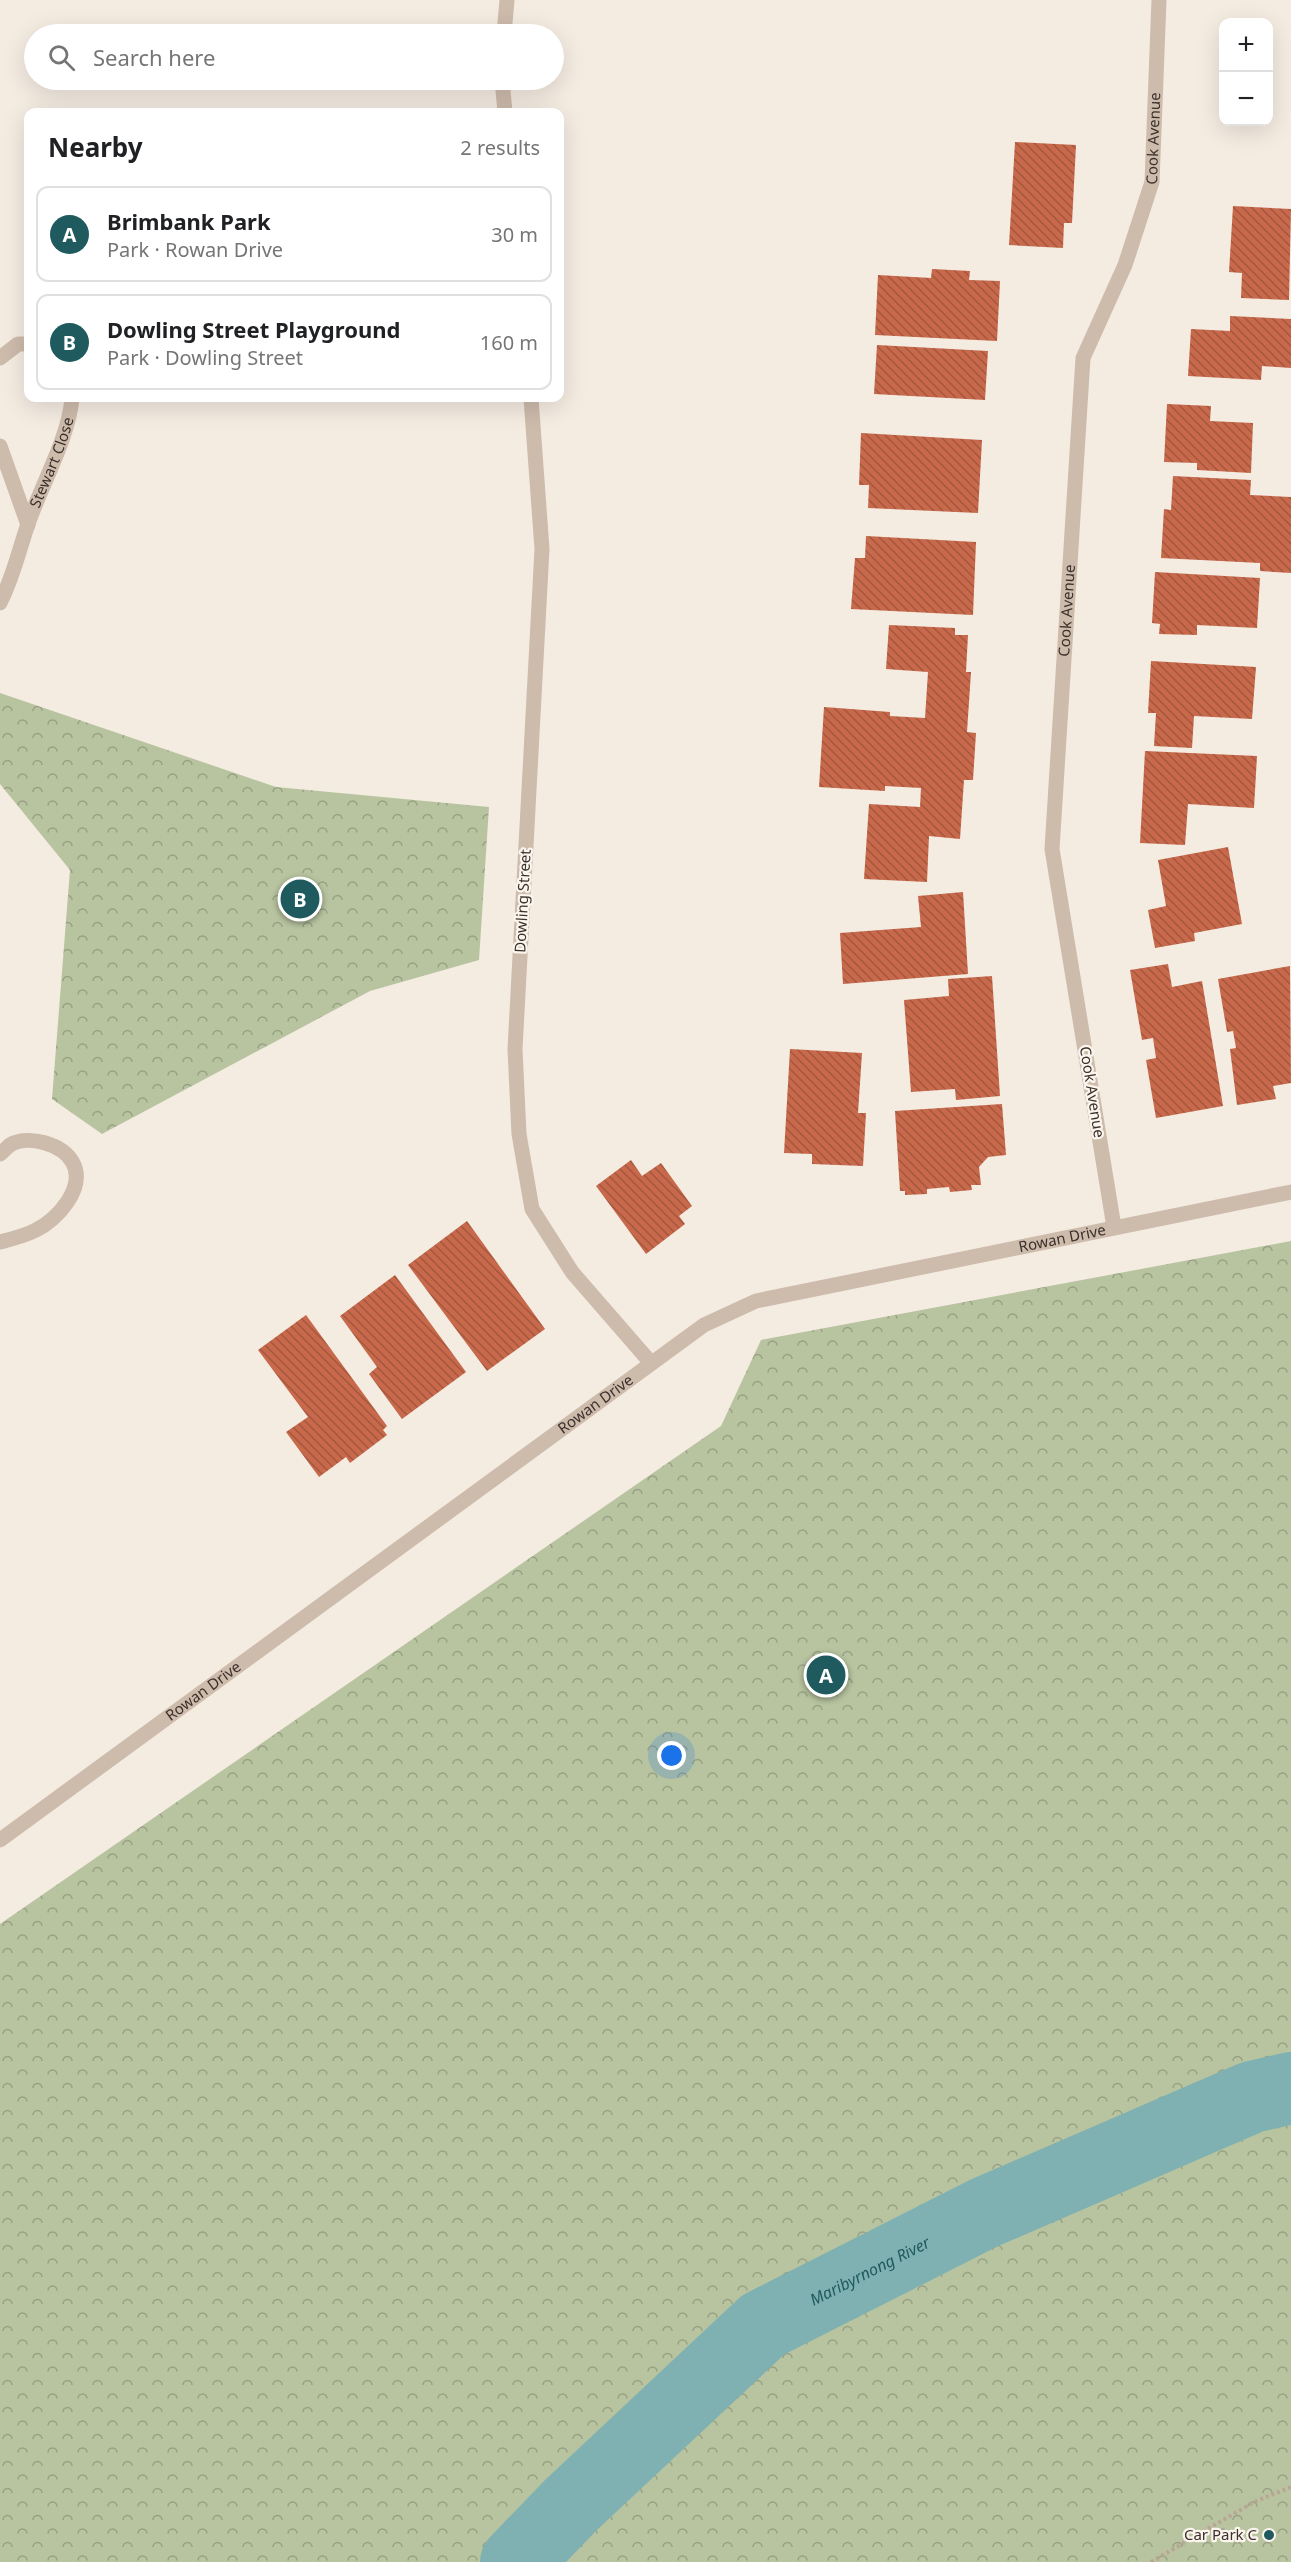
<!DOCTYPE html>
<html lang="en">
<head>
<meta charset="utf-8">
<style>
	:root { --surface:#fff; --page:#f2f2f2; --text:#202124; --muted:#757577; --line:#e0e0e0; --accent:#1f5a5e }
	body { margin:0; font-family:"Noto Sans",sans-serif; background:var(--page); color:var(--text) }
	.controls { position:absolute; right:18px; top:18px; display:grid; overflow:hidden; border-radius:12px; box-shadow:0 6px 24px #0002 }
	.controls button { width:54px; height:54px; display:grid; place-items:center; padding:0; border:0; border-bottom:2px solid var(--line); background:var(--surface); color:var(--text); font:30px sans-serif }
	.you { position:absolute; left:672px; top:1756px; width:21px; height:21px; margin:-15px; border:4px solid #fff; border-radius:50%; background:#1a73e8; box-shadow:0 0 0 9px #1a73e833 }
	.badge { display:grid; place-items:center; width:39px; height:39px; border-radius:50%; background:var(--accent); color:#fff; font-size:20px; font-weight:700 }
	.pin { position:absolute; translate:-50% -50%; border:3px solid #fff; box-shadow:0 2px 6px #0006 }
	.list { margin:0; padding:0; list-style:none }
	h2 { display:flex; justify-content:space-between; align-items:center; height:78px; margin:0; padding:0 24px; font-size:26px }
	h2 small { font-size:20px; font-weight:400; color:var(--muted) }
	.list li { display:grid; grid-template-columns:39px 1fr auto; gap:18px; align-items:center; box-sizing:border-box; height:96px; margin:0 12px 12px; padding:0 12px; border:2px solid var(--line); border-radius:12px }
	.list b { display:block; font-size:22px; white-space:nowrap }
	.list p { margin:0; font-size:20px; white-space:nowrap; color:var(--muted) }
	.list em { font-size:20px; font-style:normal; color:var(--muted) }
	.icon { flex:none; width:33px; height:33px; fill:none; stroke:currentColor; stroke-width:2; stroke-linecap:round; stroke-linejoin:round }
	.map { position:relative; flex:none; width:1291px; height:2562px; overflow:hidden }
	.search { position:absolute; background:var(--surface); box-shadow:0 6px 24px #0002; left:24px; top:24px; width:540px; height:66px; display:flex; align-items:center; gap:15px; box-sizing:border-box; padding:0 21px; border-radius:33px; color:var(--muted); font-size:22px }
	.panel { position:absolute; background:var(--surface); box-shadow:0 6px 24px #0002; left:24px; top:108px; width:540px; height:294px; border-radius:12px }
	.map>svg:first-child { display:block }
</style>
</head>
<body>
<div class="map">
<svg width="1291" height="2562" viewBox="0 0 1291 2562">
	<defs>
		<pattern id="park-crowns" width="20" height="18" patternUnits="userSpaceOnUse" patternTransform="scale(1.5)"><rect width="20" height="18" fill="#b8c4a0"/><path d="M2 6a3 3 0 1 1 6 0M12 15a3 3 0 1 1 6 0" fill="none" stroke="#97a083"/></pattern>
		<pattern id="building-back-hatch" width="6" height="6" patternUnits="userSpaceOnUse" patternTransform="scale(1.5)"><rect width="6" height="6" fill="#c8694b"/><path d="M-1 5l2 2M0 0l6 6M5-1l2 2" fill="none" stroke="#a4573f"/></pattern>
	</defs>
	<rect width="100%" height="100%" fill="#f4ebe1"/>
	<path fill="url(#park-crowns)" d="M0 693 276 787 489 807 479 960 370 991 102 1134 52 1099 70 870 0 784Z
		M1291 1241V2562H0V1924L721 1426 761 1340Z"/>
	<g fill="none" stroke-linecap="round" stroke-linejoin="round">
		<path stroke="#7fb0b2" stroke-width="72" id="s1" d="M516 2562 571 2505 763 2325 984 2213 1252 2097 1291 2088"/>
	</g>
	<path fill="url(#building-back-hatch)" d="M1015 142 1076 145 1072 223H1064L1063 248 1009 245Z
		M1233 206 1291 209 1289 300 1241 298 1242 273 1229 272Z
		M932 269 970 271 969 280 1000 281 997 341 875 335 878 275 931 278Z
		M1230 316 1291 319V368L1262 366 1261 380 1188 376 1191 329 1230 331Z
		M877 345 988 351 985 400 874 394Z
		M1167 404 1211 406 1210 421 1253 423 1251 473 1197 470V463L1164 462Z
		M861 433 982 440 978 513 868 508 869 485H859Z
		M1173 476 1251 480 1250 495 1291 497V573L1260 571V563L1161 558 1164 509 1171 510Z
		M866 536 976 542 973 615 851 609 855 558H865Z
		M1155 572 1260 578 1257 628 1197 625V635L1159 634 1160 624 1152 623Z
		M889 625 955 628V635H968L966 672H971L967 732 976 733 973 780H964L960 839 929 836 927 882 864 879 869 804 920 807 921 788 885 786V791L819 787 824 707 890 712V716L925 718 928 672 886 669Z
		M1151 661 1256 667 1252 719 1194 716 1192 748 1154 746 1156 713H1148Z
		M1145 751 1257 756 1254 808 1188 804 1185 845 1140 843Z
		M1228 847 1242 924 1194 933 1195 941 1155 948 1148 910 1166 906 1158 860Z
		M963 892 968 974 843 984 840 933 921 927 918 896Z
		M1168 964 1172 987 1202 981 1223 1106 1156 1118 1146 1060 1156 1058 1153 1038 1142 1040 1130 970Z
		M1290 966 1291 1083 1273 1086 1276 1099 1237 1105 1230 1049 1236 1048 1233 1031 1227 1032 1218 979Z
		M992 976 1000 1096 956 1100 955 1089 911 1092 904 1000 949 996 948 979Z
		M790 1049 862 1053 858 1113H866L863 1166 812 1164V1154L784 1153Z
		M1002 1104 1006 1155 988 1157 979 1167 981 1185H971L972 1190 950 1192 949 1187 927 1189V1194L905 1195V1191H900L895 1111Z
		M631 1160 642 1176 661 1163 692 1206 679 1216 685 1224 646 1254 596 1186Z
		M467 1221 545 1329 487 1371 408 1265Z
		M395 1275 466 1372 402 1419 369 1374 377 1367 340 1316Z
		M306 1315 387 1426 383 1430 387 1435 350 1463 346 1457 319 1477 286 1432 308 1417 258 1350Z"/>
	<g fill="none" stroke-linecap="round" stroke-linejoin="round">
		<path stroke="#b9a596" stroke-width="4" stroke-dasharray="3 3" stroke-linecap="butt" d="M1151 2562 1254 2502 1291 2487"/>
		<g stroke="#cdbbac" stroke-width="15">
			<path d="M504 34 507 0"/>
			<path d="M502 80 505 112"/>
			<path d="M0 358 18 344H28"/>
			<path d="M531 398 542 549 515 1049 519 1134 532 1209 572 1272 651 1363"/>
			<path d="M0 446 28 525"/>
			<path id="s2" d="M0 603C14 575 18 553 28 524 41 486 69 437 72 398"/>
			<path d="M0 1154C3 1152 7 1147 10 1145 28 1134 63 1144 73 1163 86 1188 57 1220 36 1230 25 1236 11 1239 0 1242"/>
			<path id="s3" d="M1114 1227 1052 849 1083 358 1125 265 1152 182 1159 0"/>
			<path id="s4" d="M0 1840 704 1325 756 1301 1291 1192"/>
		</g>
	</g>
	<circle fill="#1f5a5e" stroke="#fbf5ee" stroke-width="2" cx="1269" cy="2535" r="6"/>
	<g text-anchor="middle" stroke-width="4.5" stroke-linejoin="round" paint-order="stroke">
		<g font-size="15" fill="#3b302b" stroke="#fbf5ee">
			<text dy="5" stroke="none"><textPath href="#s3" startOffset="1108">Cook Avenue</textPath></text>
			<text dy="5" stroke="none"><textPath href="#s2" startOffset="150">Stewart Close</textPath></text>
			<text dy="5" stroke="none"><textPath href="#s3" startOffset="622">Cook Avenue</textPath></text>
			<text transform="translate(523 901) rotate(-87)" y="5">Dowling Street</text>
			<text transform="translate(1092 1092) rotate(81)" y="5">Cook Avenue</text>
			<text dy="5" stroke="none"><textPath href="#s4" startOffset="1242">Rowan Drive</textPath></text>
			<text dy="5" stroke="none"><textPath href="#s4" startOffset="738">Rowan Drive</textPath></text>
			<text dy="5" stroke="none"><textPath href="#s4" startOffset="252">Rowan Drive</textPath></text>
		</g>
		<g font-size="15" fill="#3b302b" stroke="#fbf5ee" text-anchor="end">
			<text x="1257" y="2540">Car Park C</text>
		</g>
		<g font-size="16" font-style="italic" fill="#1f5a5e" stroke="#fbf5ee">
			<text dy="6" stroke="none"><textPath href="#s1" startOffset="462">Maribyrnong River</textPath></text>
		</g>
	</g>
</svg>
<div class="controls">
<button>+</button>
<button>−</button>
</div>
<div class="you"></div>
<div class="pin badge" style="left:826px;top:1675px">A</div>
<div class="pin badge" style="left:300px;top:899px">B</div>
<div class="search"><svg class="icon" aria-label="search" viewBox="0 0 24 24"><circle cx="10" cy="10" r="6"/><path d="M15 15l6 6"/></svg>Search here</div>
<section class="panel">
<h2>Nearby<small>2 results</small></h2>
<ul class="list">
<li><span class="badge">A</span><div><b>Brimbank Park</b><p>Park · Rowan Drive</p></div><em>30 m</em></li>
<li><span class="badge">B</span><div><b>Dowling Street Playground</b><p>Park · Dowling Street</p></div><em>160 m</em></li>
</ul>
</section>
</div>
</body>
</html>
